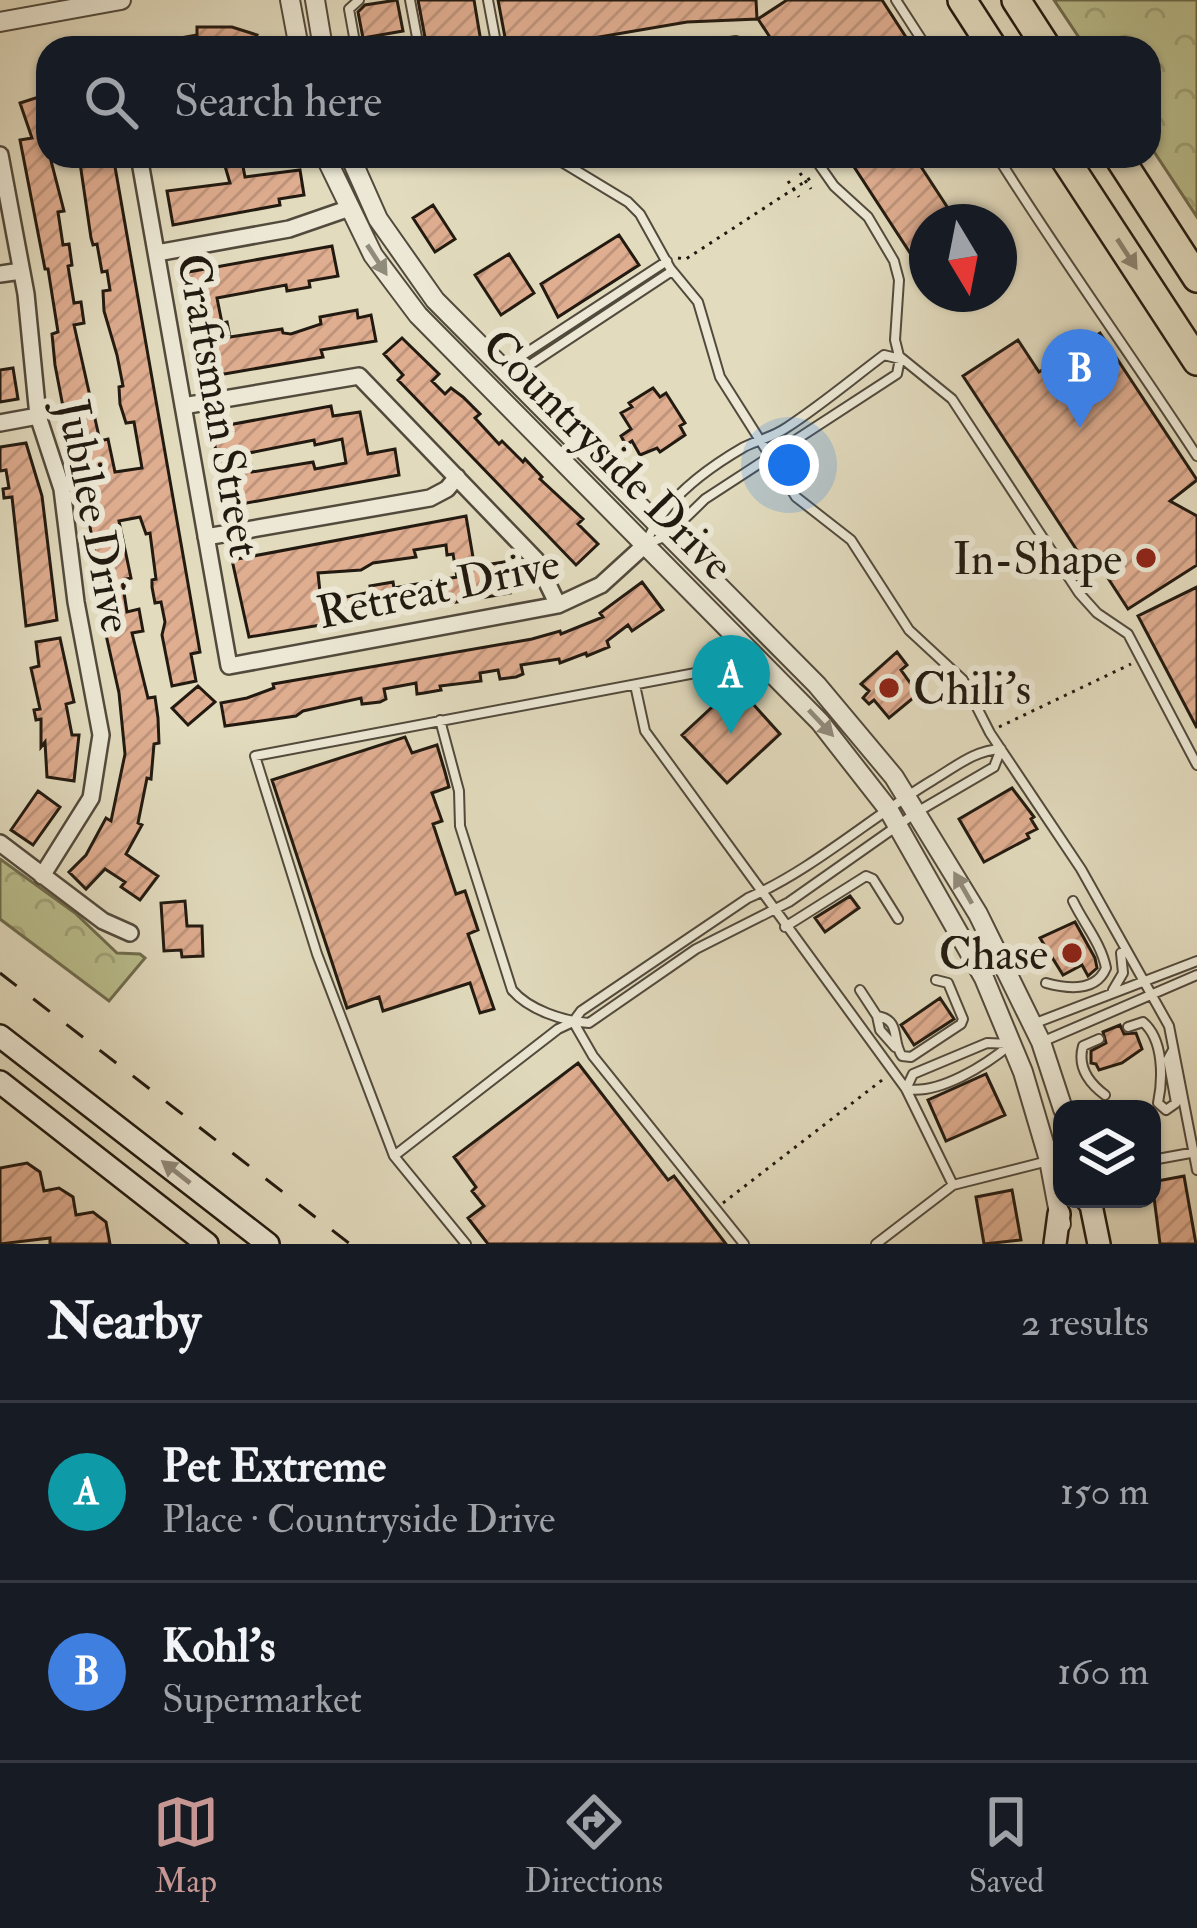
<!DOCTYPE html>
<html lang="en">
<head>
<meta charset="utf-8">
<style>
	:root { --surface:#171b24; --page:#242831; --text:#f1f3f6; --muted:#9ea1a6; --line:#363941; --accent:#c59692 }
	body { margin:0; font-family:"IM FELL Double Pica",serif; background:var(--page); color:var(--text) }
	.controls { position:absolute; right:36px; bottom:36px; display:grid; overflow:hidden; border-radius:24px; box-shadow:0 3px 9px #0004 }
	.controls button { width:108px; height:108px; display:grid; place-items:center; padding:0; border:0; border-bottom:3px solid var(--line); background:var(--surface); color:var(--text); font:60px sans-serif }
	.compass { position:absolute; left:909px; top:204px; width:108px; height:108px; border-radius:50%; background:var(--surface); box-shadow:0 3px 9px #0004; rotate:170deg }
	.you { position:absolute; left:789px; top:465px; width:42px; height:42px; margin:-30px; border:9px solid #fff; border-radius:50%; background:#1a73e8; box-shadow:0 0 0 18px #1a73e833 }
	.badge { display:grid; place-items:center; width:78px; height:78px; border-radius:50%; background:var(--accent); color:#fff; font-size:39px; font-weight:700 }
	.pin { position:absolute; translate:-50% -99px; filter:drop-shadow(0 3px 6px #0008) }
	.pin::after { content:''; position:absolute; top:63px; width:42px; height:36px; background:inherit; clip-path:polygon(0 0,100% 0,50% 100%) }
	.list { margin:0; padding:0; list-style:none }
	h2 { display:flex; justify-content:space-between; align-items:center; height:156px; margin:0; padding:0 48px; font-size:51px }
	h2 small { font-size:39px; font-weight:400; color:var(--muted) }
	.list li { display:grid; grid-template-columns:78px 1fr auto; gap:36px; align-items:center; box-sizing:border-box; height:180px; padding:0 48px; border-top:3px solid var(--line) }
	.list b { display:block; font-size:45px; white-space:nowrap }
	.list p { margin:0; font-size:39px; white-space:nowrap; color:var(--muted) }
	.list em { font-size:39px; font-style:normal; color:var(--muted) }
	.icon { flex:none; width:66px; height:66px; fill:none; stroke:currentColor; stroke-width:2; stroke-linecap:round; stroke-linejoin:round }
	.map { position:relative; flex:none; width:1197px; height:1244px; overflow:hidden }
	.search { position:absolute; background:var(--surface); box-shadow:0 3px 9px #0004; left:36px; right:36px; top:36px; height:132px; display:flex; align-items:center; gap:30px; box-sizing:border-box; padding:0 42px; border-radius:36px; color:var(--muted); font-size:45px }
	.sheet { height:516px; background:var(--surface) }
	nav { display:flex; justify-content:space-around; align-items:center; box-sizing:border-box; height:168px; border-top:3px solid var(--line); background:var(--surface); font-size:33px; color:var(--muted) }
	nav a { display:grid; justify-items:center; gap:6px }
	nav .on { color:var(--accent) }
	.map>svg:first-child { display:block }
</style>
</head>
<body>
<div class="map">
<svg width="1197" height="1244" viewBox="0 0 1197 1244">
	<defs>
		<pattern id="park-crowns" width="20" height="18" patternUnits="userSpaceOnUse" patternTransform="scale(3)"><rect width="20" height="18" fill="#babe8d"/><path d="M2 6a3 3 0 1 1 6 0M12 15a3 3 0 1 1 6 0" fill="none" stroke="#a0a379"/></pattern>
		<pattern id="building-hatch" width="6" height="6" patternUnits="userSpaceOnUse" patternTransform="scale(3)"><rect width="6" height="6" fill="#dfad90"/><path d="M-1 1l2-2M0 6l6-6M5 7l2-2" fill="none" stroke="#bf947b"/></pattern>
	</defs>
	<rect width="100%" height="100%" fill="#e2dbbe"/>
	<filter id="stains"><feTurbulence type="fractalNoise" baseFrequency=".00167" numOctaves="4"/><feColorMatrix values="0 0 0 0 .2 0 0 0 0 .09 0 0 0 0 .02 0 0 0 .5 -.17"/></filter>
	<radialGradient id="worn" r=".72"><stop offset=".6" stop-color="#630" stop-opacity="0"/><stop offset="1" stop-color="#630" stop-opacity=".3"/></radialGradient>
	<path fill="url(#park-crowns)" stroke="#6e6c4e" stroke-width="3" d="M1054 0H1197V217L1149 144V48H1086Z
		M0 859 75 913 117 953 140 954 145 958 109 1001 0 919Z"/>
	<path fill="url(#building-hatch)" stroke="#221a10" stroke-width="3" fill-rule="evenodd" d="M397 0 403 31 363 38 358 12 365 5Z
		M418 0H474L482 48H427Z
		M498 0H756L757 19 687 22 535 48H507Z
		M787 0H882L913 48H777L758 19Z
		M197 27H232L257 35 252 48H153V43L197 35Z
		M48 94V116L40 118 64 211 58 212 63 245 69 244 72 265 68 266 74 303 81 302 84 323 74 325 100 441 108 439 115 472 142 468 134 422 126 423 120 404 119 387 123 386 117 355 104 311 103 291 110 290 107 271 102 272 97 244 93 245 91 238 79 156H111L114 161 200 652 191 654 196 681 172 686 162 635 165 622 161 602 155 603 152 587V580L156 579 150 533 146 534 140 517 119 521 131 578 122 580 127 612 139 609 143 631 132 633 148 698 155 697 158 718 159 743 154 744 151 779 147 778 138 823 142 825 126 854 158 876 140 900 121 887 125 882 105 869 86 889 69 872 86 855 106 818 111 821 125 754 119 693 96 590 95 572 98 571 83 488 91 487 83 457 76 458 64 412 55 365 52 334 58 332 48 269H45L20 140 32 138 20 103Z
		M222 156H241L245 177 300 170 304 195 279 199 280 205 173 225 167 191 230 183Z
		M847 156H914L957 222H927V279Z
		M433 205 455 239 435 252 413 218Z
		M619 235 639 265 558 317 541 284Z
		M332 246 338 276 309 281 310 287 287 291 286 285 217 298 222 323 227 322 230 337 282 329 283 333 291 334 321 324 320 317 357 310 358 318 371 315 376 341 321 350 323 357 201 378 198 368 202 367 183 273Z
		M509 254 534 293 501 315 475 275Z
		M1100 333 1197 480 1170 501 1197 516V565L1128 609 1091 552 1082 558 963 376 1018 340 1039 372Z
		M402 338 439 374 432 381 445 394 451 388 463 397 480 414 475 418 499 444 502 441 523 462 525 459 542 477 540 479 583 519 578 524 598 544 576 565 398 380 403 375 384 354Z
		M13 368 18 399 0 402V370Z
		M653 388 660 397 666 393 685 423 680 426 685 435 660 452 657 448 640 455 632 441 626 445 621 436 631 429 621 413 632 407 629 403Z
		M331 406 333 416 360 412 368 454 395 449 399 475 225 507 212 428ZM342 439 346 463 315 469 313 462 252 472 249 453 314 440 315 445Z
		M26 443 42 496 57 620 26 626 12 497 4 498 3 489 9 488 6 470 0 471V447Z
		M466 516 474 563 479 562V566L504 562 510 593 249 637 232 560ZM446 545 447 555 453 554 457 577 394 588 393 582 370 586 371 592 336 599 335 593 323 596 320 592 318 573 361 570 373 563 416 557 414 550Z
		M642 582 663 610 632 631 628 625 607 641 609 647 587 656 586 653 560 663 559 659 521 665 523 674 516 677 500 679 498 670 480 673 481 681 440 686 441 690 424 693 417 694 416 683 384 689 386 699 380 702 362 704 361 698 303 711 296 716 225 726 221 703 247 698 274 688 273 684 532 639 560 631 561 634 603 617 600 613Z
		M1197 587V728L1138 616Z
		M60 638 74 702 66 704 72 735H79L74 781 47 777 45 742 41 747V719L36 720 34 710 40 709 31 668 39 666 36 642Z
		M897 652 907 665 901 670 918 694 889 718 874 700 869 704 863 698 869 691 861 684Z
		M736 685 780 734 727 783 682 735Z
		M198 686 215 702 188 725 172 708Z
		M405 737 412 753 437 745 445 772 449 787 432 793 442 821 433 824 456 894 465 891 478 930 468 934 494 1009 480 1013 470 983 383 1011 379 997 347 1008 272 780Z
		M1012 788 1034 817 1031 819 1037 829 1027 834 1029 838 984 862 959 819Z
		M38 791 60 807 33 845 11 830Z
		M850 896 859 908 825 932 815 918Z
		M185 901 187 926H202L203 956 182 957 181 950 164 951 161 903Z
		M1075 922 1095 958 1097 968 1088 976 1082 965 1063 975 1040 938Z
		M940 998 954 1019 914 1045 901 1025Z
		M1120 1025 1124 1034 1136 1033 1142 1049 1122 1063 1099 1070 1096 1064 1091 1063V1051L1106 1043 1103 1032Z
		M578 1063 668 1180 674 1176 726 1244H488L468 1218 484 1206 472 1191 476 1187 454 1157Z
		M986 1074 1005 1115 946 1141 928 1100Z
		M27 1163 40 1172 44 1191 59 1188 73 1197 76 1215 93 1212 106 1222 110 1244H50V1238L0 1244V1168Z
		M1184 1176 1196 1244H1160L1152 1182Z
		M1012 1190 1021 1240 984 1244 976 1197Z"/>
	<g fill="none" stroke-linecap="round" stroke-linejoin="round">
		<g stroke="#524a3c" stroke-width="12">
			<path id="service" d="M410 0 419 48
				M488 0 497 48
				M896 0 927 48
				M356 48 349 9 359 0
				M692 48 736 41 752 48
				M552 156 628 202 640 214 670 268 698 302 720 377 796 497 851 540 909 630 963 680 990 733 1081 869 1169 1026 1197 1170
				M813 156 834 186 868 217 894 261 899 280 895 340 899 356 952 399 1079 593 1097 613 1128 634 1197 765
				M997 156C1061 258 1131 355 1197 456
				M884 355 900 359 897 374 705 499 667 536 646 544C661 502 706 469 744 447 758 440 773 437 786 428 820 406 852 379 884 355Z
				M503 368 667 261
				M513 376 672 271
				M635 685 645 731 906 1089 953 1185 1048 1161
				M785 927 866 876 873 879 898 919
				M1046 983C1068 989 1096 992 1106 968 1101 943 1084 924 1073 901
				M860 990 877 1016C902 1020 891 1041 902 1056L911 1057 961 1024 963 1019 948 983 936 980
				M1113 990 1123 973 1121 953
				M877 1016 880 1030 895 1047
				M574 1023 593 1056 744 1244
				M1033 1024 1197 961
				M1128 1027 1143 1022C1164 1040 1163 1079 1158 1103L1166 1110 1176 1103 1168 1059 1173 1050
				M1099 1039 1083 1046C1077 1067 1089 1083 1105 1095
				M1044 1041 1197 975
				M987 1043 1011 1044C986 1065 939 1095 906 1089L913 1074Z
				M394 1156 558 1029 573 1022 581 1011 748 898C814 869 871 817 933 780 955 767 975 750 1001 749L994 767 917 812 789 902 696 949 589 1023C563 1021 529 1010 512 990L460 826 459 791 440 720
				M1152 1160 1196 1152
				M466 1244 394 1156 317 954 255 756 759 661
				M876 1244 953 1185"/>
		</g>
		<g stroke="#524a3c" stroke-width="20">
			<path id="minor" d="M0 155 26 294 38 416 62 489 76 602 101 735 91 798 42 876
				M139 156 229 666 558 605 601 585 646 544
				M157 253 289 229 347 209
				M0 274 21 271
				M183 406 359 376 536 560 558 605
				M0 423 38 416
				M206 537 430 498 447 489 457 477
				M0 843 103 921 130 933"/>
		</g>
		<g stroke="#524a3c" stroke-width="22">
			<path id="tertiary" d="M290 0 299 48
				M315 0 323 48
				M0 22 121 0
				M325 156 373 255 418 315 820 722 888 809 984 978 1023 1072 1049 1160 1061 1224
				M350 156 378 219 435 300 817 685 894 777 978 914 1041 1042 1063 1109"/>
		</g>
		<g stroke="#221a10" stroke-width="26">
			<path id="secondary" d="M0 1036 268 1244
				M0 1082 207 1244
				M1086 1199 1091 1205 1099 1244
				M1055 1244 1059 1214"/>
		</g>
		<g stroke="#221a10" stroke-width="32">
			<path id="motorway" d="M962 0 993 48
				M1016 0 1047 48
				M1063 156 1197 361
				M1118 156 1197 278"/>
		</g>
		<path stroke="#221a10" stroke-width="3" stroke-dasharray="3 6" stroke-linecap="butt" d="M800 173 811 189
			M788 181 799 197
			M678 258 686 259 815 175
			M999 727 1131 664
			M723 1203 886 1077"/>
		<use href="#service" stroke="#ece8d5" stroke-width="8"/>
		<use href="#minor" stroke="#ece8d5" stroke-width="15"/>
		<use href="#tertiary" stroke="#ece8d5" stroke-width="18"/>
		<use href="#secondary" stroke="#ece8d5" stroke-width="21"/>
		<use href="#motorway" stroke="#e2dbbe" stroke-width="27"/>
		<path stroke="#221a10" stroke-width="3" stroke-dasharray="21 21" stroke-linecap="butt" d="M0 973 350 1244"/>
	</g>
	<defs><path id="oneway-solid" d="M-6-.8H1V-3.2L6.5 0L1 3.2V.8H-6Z" transform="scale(3)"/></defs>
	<use fill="#8c8470" href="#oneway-solid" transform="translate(1127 254) rotate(57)"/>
	<g fill="#918b7c">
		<use href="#oneway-solid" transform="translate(377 260) rotate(57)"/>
		<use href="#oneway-solid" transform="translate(821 723) rotate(47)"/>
		<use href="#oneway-solid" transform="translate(963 888) rotate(-120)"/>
		<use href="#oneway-solid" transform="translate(176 1172) rotate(-142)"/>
	</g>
	<g fill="#8f2418" stroke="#ece8d5" stroke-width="4.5">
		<circle cx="1146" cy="558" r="12"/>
		<circle cx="889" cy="688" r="12"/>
		<circle cx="1072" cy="953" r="12"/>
	</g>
	<g text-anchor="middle" stroke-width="12" stroke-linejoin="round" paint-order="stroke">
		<g font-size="45" fill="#221a10" stroke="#ece8d5">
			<text transform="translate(220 405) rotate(80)" y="16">Craftsman Street</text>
			<text transform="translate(609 454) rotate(45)" y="16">Countryside Drive</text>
			<text transform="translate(96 516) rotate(79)" y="16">Jubilee Drive</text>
			<text transform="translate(438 587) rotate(-12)" y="16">Retreat Drive</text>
		</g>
		<g font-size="45" fill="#221a10" stroke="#ece8d5" text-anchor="end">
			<text x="1122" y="574">In-Shape</text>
			<text x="913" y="704" text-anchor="start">Chili's</text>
			<text x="1048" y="969">Chase</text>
		</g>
	</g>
	<rect width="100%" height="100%" filter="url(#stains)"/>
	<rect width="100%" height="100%" fill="url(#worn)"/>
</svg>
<div class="controls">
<button><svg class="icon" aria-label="layers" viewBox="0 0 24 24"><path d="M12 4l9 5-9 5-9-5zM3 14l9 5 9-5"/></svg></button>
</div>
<svg class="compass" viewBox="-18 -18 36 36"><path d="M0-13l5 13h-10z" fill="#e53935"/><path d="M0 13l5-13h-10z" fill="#9ea1a6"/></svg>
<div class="you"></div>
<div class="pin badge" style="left:731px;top:734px;background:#0f9aa8">A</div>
<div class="pin badge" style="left:1080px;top:428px;background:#3f7fe0">B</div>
<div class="search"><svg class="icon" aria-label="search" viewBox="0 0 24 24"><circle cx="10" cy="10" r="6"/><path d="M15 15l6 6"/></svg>Search here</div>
</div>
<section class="sheet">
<h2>Nearby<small>2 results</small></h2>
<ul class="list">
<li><span class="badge" style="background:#0f9aa8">A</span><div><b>Pet Extreme</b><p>Place · Countryside Drive</p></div><em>150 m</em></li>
<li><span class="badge" style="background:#3f7fe0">B</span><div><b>Kohl's</b><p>Supermarket</p></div><em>160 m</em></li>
</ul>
</section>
<nav>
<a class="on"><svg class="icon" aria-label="map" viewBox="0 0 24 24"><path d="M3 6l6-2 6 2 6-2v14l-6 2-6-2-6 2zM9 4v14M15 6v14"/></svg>Map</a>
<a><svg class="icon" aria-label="directions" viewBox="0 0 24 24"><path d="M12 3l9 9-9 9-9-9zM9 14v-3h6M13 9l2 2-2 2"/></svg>Directions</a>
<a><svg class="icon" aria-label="saved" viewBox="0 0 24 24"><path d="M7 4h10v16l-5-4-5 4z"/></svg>Saved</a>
</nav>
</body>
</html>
